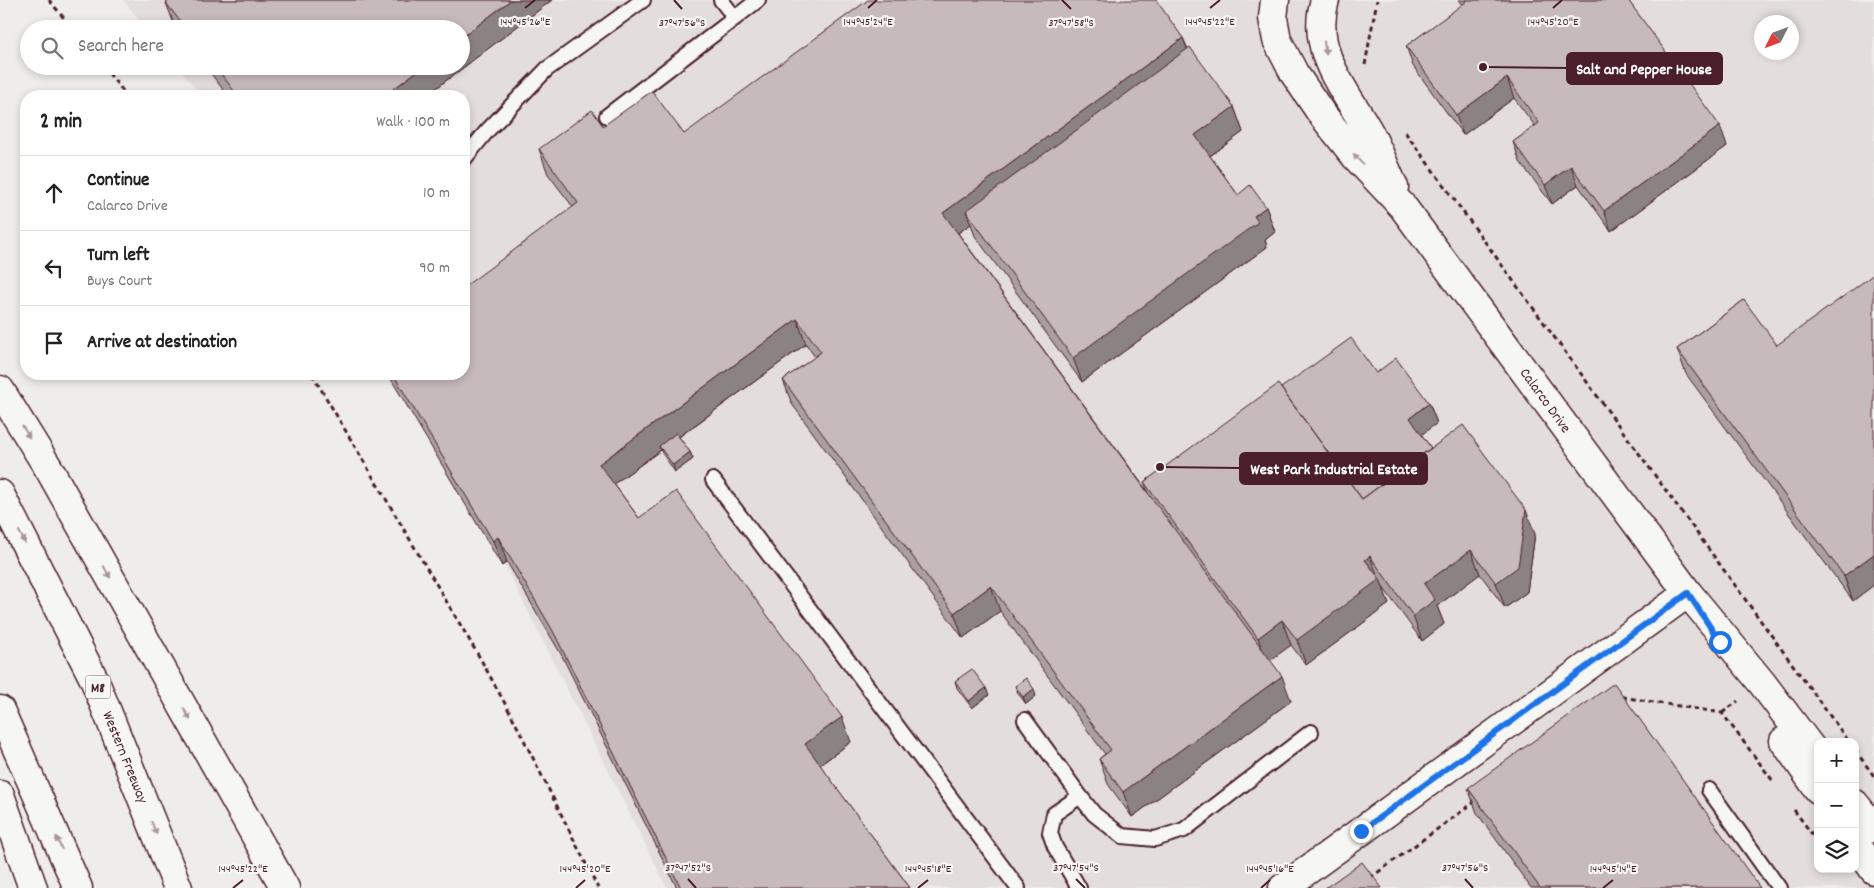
<!DOCTYPE html>
<html lang="en">
<head>
<meta charset="utf-8">
<style>
	:root { --surface:#fff; --page:#f2f2f2; --text:#222; --muted:#767676; --line:#e0e0e0 }
	body { margin:0; font-family:Dekko,sans-serif; background:var(--page); color:var(--text) }
	.controls { position:absolute; right:15px; bottom:15px; display:grid; overflow:hidden; border-radius:10px; box-shadow:0 2px 8px #0003 }
	.controls button { width:45px; height:45px; display:grid; place-items:center; padding:0; border:0; border-bottom:1px solid var(--line); background:var(--surface); color:var(--text); font:25px sans-serif }
	.compass { position:absolute; left:1754px; top:15px; width:45px; height:45px; border-radius:50%; background:var(--surface); box-shadow:0 2px 8px #0003; rotate:228deg }
	.stop { position:absolute; width:15px; height:15px; margin:-11px; border:4px solid #1a73e8; border-radius:50%; background:#fff }
	.stop.end { background:#1a73e8; border-color:#fff; box-shadow:0 1px 5px #0008 }
	.list { margin:0; padding:0; list-style:none }
	h2 { display:flex; justify-content:space-between; align-items:center; height:65px; margin:0; padding:0 20px; font-size:21px }
	h2 small { font-size:16px; font-weight:400; color:var(--muted) }
	.list li { display:grid; grid-template-columns:32px 1fr auto; gap:15px; align-items:center; box-sizing:border-box; height:75px; padding:0 20px; border-top:1px solid var(--line) }
	.list b { display:block; font-size:19px; white-space:nowrap }
	.list p { margin:0; font-size:16px; white-space:nowrap; color:var(--muted) }
	.list em { font-size:16px; font-style:normal; color:var(--muted) }
	.icon { flex:none; width:28px; height:28px; fill:none; stroke:currentColor; stroke-width:2; stroke-linecap:round; stroke-linejoin:round }
	.map { position:relative; flex:none; width:1874px; height:888px; overflow:hidden }
	.search { position:absolute; background:var(--surface); box-shadow:0 2px 8px #0003; left:20px; top:20px; width:450px; height:55px; display:flex; align-items:center; gap:12px; box-sizing:border-box; padding:0 18px; border-radius:28px; color:var(--muted); font-size:19px }
	.panel { position:absolute; background:var(--surface); box-shadow:0 2px 8px #0003; left:20px; top:90px; width:450px; height:290px; border-radius:20px }
	.map>svg:first-child { display:block }
</style>
</head>
<body>
<div class="map">
<svg width="1874" height="888" viewBox="0 0 1874 888">
	<rect width="100%" height="100%" fill="#efedea"/>
	<filter id="ink" filterUnits="userSpaceOnUse"><feTurbulence type="fractalNoise" baseFrequency=".02" numOctaves="2"/><feDisplacementMap in="SourceGraphic" scale="10" xChannelSelector="R" yChannelSelector="G"/><feConvolveMatrix kernelMatrix="1 2 1 2 8 2 1 2 1" color-interpolation-filters="sRGB"/></filter>
	<g filter="url(#ink)">
		<path fill="#e3dedc" fill-rule="evenodd" d="M123 0H1874V888H667L502 560 464 374V96H202L177 66H461V29H147ZM1762 22H1792V52H1762ZM1818 742H1855V869H1818Z"/>
		<g fill="none" stroke-linecap="round" stroke-linejoin="round">
			<g stroke="#4a1f2b" stroke-width="18">
				<path id="lane" d="M735 18 758 0
					M607 116 735 18 721 0
					M464 159 487 131 547 69 643 0
					M713 480 1018 888
					M1025 720 1080 796 1054 814 1050 833 1055 847 1079 888
					M1709 790 1779 888
					M1080 796 1094 814 1122 836 1155 839 1184 830 1311 732"/>
			</g>
			<g stroke="#4a1f2b" stroke-width="31">
				<path id="street" d="M1275 0 1273 18 1277 40 1294 73 1321 113 1356 157 1403 207 1688 593 1762 683 1818 757
					M1325 0C1309 52 1347 92 1370 134 1379 151 1386 170 1394 187
					M1784 741 1818 789
					M1855 804 1874 828
					M1855 843 1874 870
					M1283 888 1688 593"/>
			</g>
			<g stroke="#4a1f2b" stroke-width="31">
				<path id="highway" d="M0 390 49 469 285 888
					M0 494 94 679 178 888
					M0 710 78 888
					M0 795 33 888"/>
			</g>
			<path stroke="#4a1f2b" stroke-width="3" stroke-dasharray="5 4" stroke-linecap="butt" d="M49 0 73 29
				M1365 65 1377 0
				M103 66 127 96
				M1405 132 1849 742
				M312 374 480 658 514 720 598 888
				M1622 697 1722 713 1773 781
				M1722 713 1738 701
				M1855 750 1874 776
				M1794 810 1818 842
				M1370 878 1476 801"/>
			<use href="#lane" stroke="#f6f6f2" stroke-width="14"/>
			<use href="#street" stroke="#f6f6f2" stroke-width="28"/>
			<use href="#highway" stroke="#f6f6f2" stroke-width="28"/>
		</g>
		<path fill="#aaa0a1" stroke="#4a1f2b" d="M170 0H552L426 96H228L205 66H461V29H176L166 3Z
			M1459 0H1628L1727 146 1611 231 1578 185 1552 204 1520 162 1513 142 1535 126 1514 98 1463 135 1413 66 1406 46 1463 5Z
			M1183 38 1188 49 1234 107 1243 132 1210 156 1238 195 1266 207 1275 232 1265 240 1267 247 1082 382 975 236 971 224 958 233 1148 492 1144 482 1281 388 1376 373 1429 403 1437 423 1421 434 1431 448 1535 534 1527 592 1505 608 1480 574 1437 606 1444 624 1422 641 1382 586 1389 604 1306 665 1291 645 1270 660 1291 701 1132 817 1108 784 1099 759 1105 754 1000 611 963 638 792 404 783 380 815 357 806 344 679 437 690 452 693 459 675 472 662 453 661 450 614 484 639 518 851 742 820 765 910 888H677L562 656 507 562 502 566 388 374H464L573 207 548 174 539 149 603 126 684 134Z
			M1744 300 1853 601 1686 374 1677 349Z
			M955 681 989 695 972 708 957 688Z
			M1015 686 1036 696 1026 704 1018 693Z
			M1468 788 1760 888H1531L1477 813Z"/>
		<path fill="#8b8283" stroke="#4a1f2b" d="M511 0H552L426 96H384L424 66H461V38Z
			M1183 38 1192 62 966 211 971 224 952 237 943 213Z
			M1507 78 1514 98 1463 135 1456 115Z
			M1234 107 1243 132 1204 160 1195 135Z
			M1720 126 1727 146 1611 231 1604 211Z
			M1571 166 1578 185 1552 204 1545 185Z
			M1266 207 1275 232 1265 240 1267 247 1082 382 1073 358Z
			M797 319 806 344 662 449 659 446 661 450 608 488 599 464Z
			M1429 403 1437 423 1417 438 1410 418Z
			M690 452 693 459 675 472 673 465Z
			M1526 510 1535 534 1527 592 1505 608 1496 583Z
			M498 537 507 562 502 566 493 541Z
			M1471 550 1480 574 1437 606 1444 624 1422 641 1413 616 1424 584Z
			M1874 554V585L1853 601 1844 576Z
			M1370 556 1379 580 1380 579 1389 604 1306 665 1297 640 1365 560Z
			M991 586 1000 611 963 638 954 613Z
			M1282 620 1291 645 1267 663 1258 638Z
			M1282 676 1291 701 1132 817 1123 792Z
			M986 688 989 695 972 708 969 701Z
			M1034 689 1036 696 1026 704 1023 697Z
			M842 717 851 742 814 769 805 744Z"/>
		<path fill="#c6babb" stroke="#4a1f2b" d="M170 0H511L461 38V29H186L166 3Z
			M868 0H1156L1183 38 943 213 1282 676 1123 792 1099 759 1111 750 991 586 954 613 783 380 821 352 797 319 599 464 639 518 676 491 842 717 805 744 910 888H681L553 631 498 537 493 541 393 374H464V287L578 203 539 149 592 110 603 126 652 91 684 134Z
			M1466 0H1628L1720 126 1604 211 1571 166 1545 185 1513 142 1539 123 1507 78 1456 115 1406 46 1467 1Z
			M1190 47 1234 107 1195 135 1238 195 1250 185 1266 207 1254 216 1258 222 1073 358 966 211Z
			M215 66H424L384 96H238Z
			M1874 274V554L1844 576 1677 349 1744 300 1777 345Z
			M1351 338 1376 373 1396 358 1429 403 1410 418 1431 448 1362 499 1281 388Z
			M1278 384 1362 499 1463 425 1526 510 1518 567 1496 583 1471 550 1424 584 1435 600 1413 616 1370 556 1365 560 1380 579 1297 640 1282 620 1258 638 1144 482Z
			M676 433 690 452 673 465 659 446Z
			M972 669 986 688 969 701 955 681Z
			M1026 678 1034 689 1023 697 1015 686Z
			M1614 683 1760 888H1540L1468 788Z
			M1362 862 1382 888H1325Z"/>
		<defs><path id="oneway-solid" d="M-6-.8H1V-3.2L6.5 0L1 3.2V.8H-6Z" transform="scale(1.25)"/></defs>
		<g fill="#a99598">
			<use href="#oneway-solid" transform="translate(1325 48) rotate(81)"/>
			<use href="#oneway-solid" transform="translate(1358 159) rotate(-131)"/>
			<use href="#oneway-solid" transform="translate(26 432) rotate(58)"/>
			<use href="#oneway-solid" transform="translate(22 537) rotate(63)"/>
			<use href="#oneway-solid" transform="translate(107 572) rotate(61)"/>
			<use href="#oneway-solid" transform="translate(187 714) rotate(61)"/>
			<use href="#oneway-solid" transform="translate(154 828) rotate(68)"/>
			<use href="#oneway-solid" transform="translate(59 843) rotate(-114)"/>
		</g>
	</g>
	<g fill="none" stroke-linecap="round" stroke-linejoin="round" filter="url(#ink)">
		<path stroke="#1a73e8" stroke-width="6" d="M1361 831 1688 593 1720 642"/>
	</g>
	<path fill="none" stroke="#4a1f2b" stroke-width="2" d="M674 0 682 9M1062 0 1071 9M525 8 535 0M868 8 877 0M1210 8 1220 0M1553 8 1562 0M688 879 696 888M1076 879 1085 888M1465 879 1473 888M233 888 243 880M576 888 585 880M918 888 928 880M1261 888 1270 880M1603 888 1613 880"/>
	<g text-anchor="middle" stroke-width="4.5" stroke-linejoin="round" paint-order="stroke">
		<rect fill="#f6f6f2" stroke="#7e6067" stroke-width="1" x="85.5" y="675.5" width="25" height="23" rx="4"/>
		<g font-size="14" font-weight="bold" fill="#4a1f2b">
			<text x="98" y="692">M8</text>
		</g>
		<g font-size="15" fill="#4a1f2b" stroke="#f6f6f2">
			<text transform="translate(1546 400) rotate(54)" y="5">Calarco Drive</text>
			<text transform="translate(126 757) rotate(68)" y="5">Western Freeway</text>
		</g>
	</g>
	<g font-size="12" text-anchor="middle" fill="#4a1f2b" stroke="#f6f6f2" stroke-width="4.5" stroke-linejoin="round" paint-order="stroke">
		<text x="525" y="25">144°45'26"E</text>
		<text x="868" y="25">144°45'24"E</text>
		<text x="1210" y="25">144°45'22"E</text>
		<text x="1553" y="25">144°45'20"E</text>
		<text x="682" y="26">37°47'56"S</text>
		<text x="1071" y="26">37°47'58"S</text>
		<text x="688" y="871">37°47'52"S</text>
		<text x="1076" y="871">37°47'54"S</text>
		<text x="1465" y="871">37°47'56"S</text>
		<text x="243" y="872">144°45'22"E</text>
		<text x="585" y="872">144°45'20"E</text>
		<text x="928" y="872">144°45'18"E</text>
		<text x="1270" y="872">144°45'16"E</text>
		<text x="1613" y="872">144°45'14"E</text>
	</g>
	<path fill="none" stroke="#4a1f2b" stroke-width="2" d="M1483 67L1567 68M1160 467L1240 468"/>
	<g fill="#4a1f2b" stroke="#f6f6f2" stroke-width="2">
		<circle cx="1483" cy="67" r="5"/>
		<circle cx="1160" cy="467" r="5"/>
	</g>
	<g fill="#4a1f2b" stroke="#4a1f2b" stroke-width="2">
		<rect x="1567" y="53" width="155" height="31" rx="5"/>
		<rect x="1240" y="453" width="187" height="31" rx="5"/>
	</g>
	<g font-size="16" text-anchor="middle" font-weight="bold" fill="#fff">
		<text x="1644" y="74">Salt and Pepper House</text>
		<text x="1334" y="474">West Park Industrial Estate</text>
	</g>
</svg>
<div class="controls">
<button>+</button>
<button>−</button>
<button><svg class="icon" aria-label="layers" viewBox="0 0 24 24"><path d="M12 4l9 5-9 5-9-5zM3 14l9 5 9-5"/></svg></button>
</div>
<svg class="compass" viewBox="-18 -18 36 36"><path d="M0-13l5 13h-10z" fill="#e53935"/><path d="M0 13l5-13h-10z" fill="#767676"/></svg>
<div class="stop" style="left:1720px;top:642px"></div>
<div class="stop end" style="left:1361px;top:831px"></div>
<div class="search"><svg class="icon" aria-label="search" viewBox="0 0 24 24"><circle cx="10" cy="10" r="6"/><path d="M15 15l6 6"/></svg>Search here</div>
<section class="panel">
<h2>2 min<small>Walk · 100 m</small></h2>
<ul class="list">
<li><svg class="icon" aria-label="ahead" viewBox="0 0 24 24"><path d="M12 20V5M6 11l6-6 6 6"/></svg><div><b>Continue</b><p>Calarco Drive</p></div><em>10 m</em></li>
<li><svg class="icon" aria-label="left" viewBox="0 0 24 24"><path d="M17 20v-9H6M10 6l-5 5 5 5"/></svg><div><b>Turn left</b><p>Buys Court</p></div><em>90 m</em></li>
<li><svg class="icon" aria-label="arrive" viewBox="0 0 24 24"><path d="M6 21V4h12l-3 4 3 4H6"/></svg><div><b>Arrive at destination</b></div></li>
</ul>
</section>
</div>
</body>
</html>
